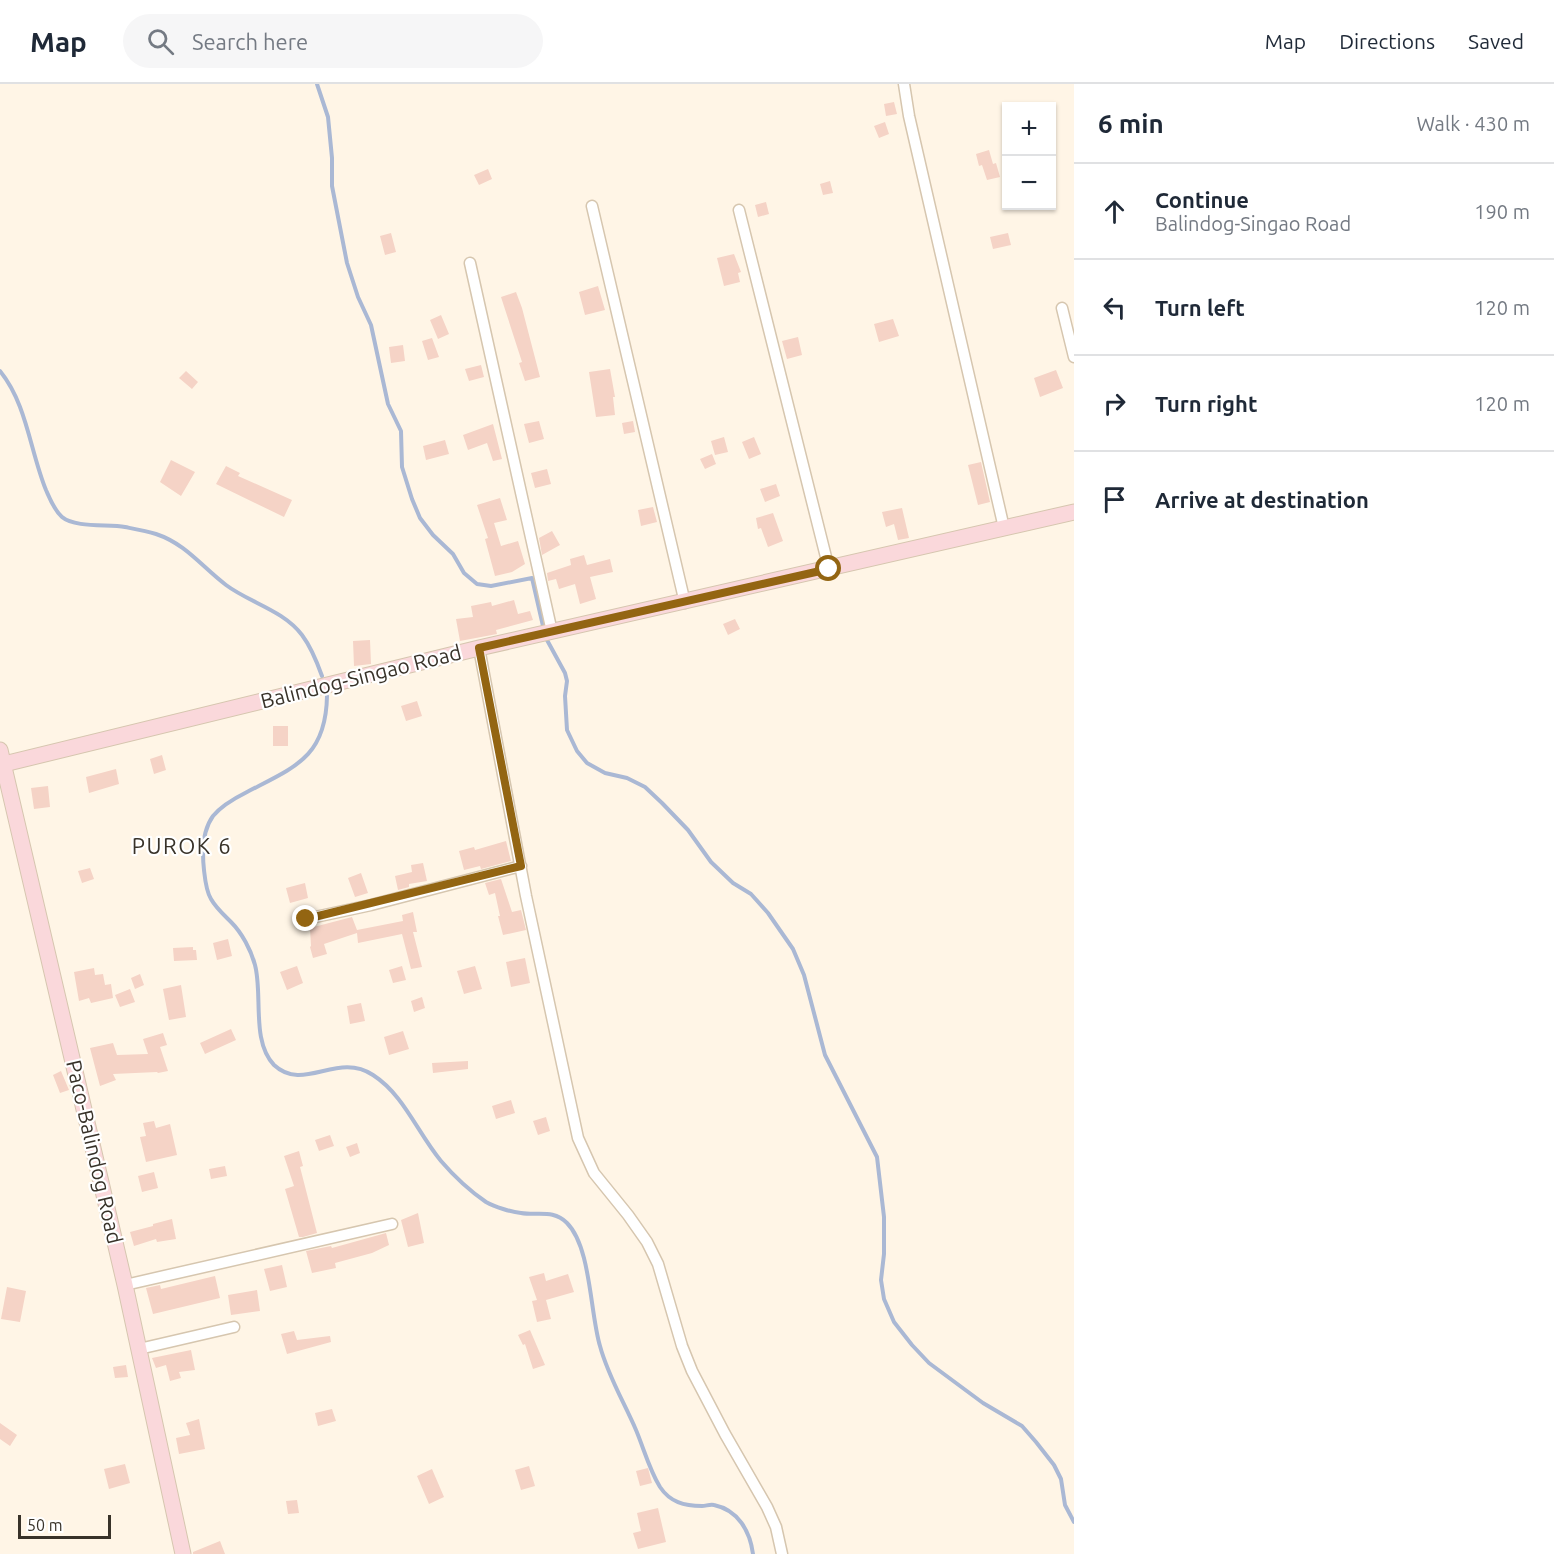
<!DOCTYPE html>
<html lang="en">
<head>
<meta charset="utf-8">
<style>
	:root { --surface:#fff; --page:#f6f6f7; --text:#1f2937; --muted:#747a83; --line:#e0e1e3 }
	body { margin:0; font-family:Ubuntu,sans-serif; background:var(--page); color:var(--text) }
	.controls { position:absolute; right:18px; top:18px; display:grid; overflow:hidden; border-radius:0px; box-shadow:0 2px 4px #0004 }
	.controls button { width:54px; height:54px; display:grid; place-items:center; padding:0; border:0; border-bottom:2px solid var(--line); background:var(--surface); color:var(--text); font:30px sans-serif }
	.scale { position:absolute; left:18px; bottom:15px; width:93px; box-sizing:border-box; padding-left:6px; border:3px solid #383229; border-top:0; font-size:16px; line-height:21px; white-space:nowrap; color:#383229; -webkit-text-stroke:4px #fff; paint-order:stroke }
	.stop { position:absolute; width:18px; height:18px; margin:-14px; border:4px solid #936512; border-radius:50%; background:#fff }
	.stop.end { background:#936512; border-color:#fff; box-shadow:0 2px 6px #0008 }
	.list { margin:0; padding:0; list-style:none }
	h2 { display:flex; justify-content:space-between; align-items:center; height:78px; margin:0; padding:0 24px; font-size:26px }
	h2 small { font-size:20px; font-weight:400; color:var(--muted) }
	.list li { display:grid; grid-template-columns:39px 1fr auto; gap:18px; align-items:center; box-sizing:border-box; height:96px; padding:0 24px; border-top:2px solid var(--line) }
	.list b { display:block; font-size:22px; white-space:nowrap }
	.list p { margin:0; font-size:20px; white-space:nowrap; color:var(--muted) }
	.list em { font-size:20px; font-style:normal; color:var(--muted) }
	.icon { flex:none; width:33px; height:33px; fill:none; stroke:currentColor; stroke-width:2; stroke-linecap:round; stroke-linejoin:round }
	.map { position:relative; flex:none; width:1074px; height:1470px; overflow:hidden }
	header { display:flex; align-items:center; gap:36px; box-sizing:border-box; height:84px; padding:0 30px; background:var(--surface); border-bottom:2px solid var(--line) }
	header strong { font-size:28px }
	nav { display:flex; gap:33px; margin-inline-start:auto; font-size:21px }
	.search { width:420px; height:54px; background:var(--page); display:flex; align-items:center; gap:15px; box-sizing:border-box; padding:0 21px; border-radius:33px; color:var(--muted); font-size:22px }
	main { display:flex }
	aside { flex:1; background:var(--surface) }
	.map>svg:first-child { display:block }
</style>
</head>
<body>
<header>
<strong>Map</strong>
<div class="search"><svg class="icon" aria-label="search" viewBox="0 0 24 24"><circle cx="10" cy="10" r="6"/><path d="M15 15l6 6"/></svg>Search here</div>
<nav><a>Map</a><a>Directions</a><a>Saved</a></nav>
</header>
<main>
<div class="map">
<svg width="1074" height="1470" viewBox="0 0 1074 1470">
	<rect width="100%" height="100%" fill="#fff5e6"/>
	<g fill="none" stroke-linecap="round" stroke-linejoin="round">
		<path stroke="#aab8d4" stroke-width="4" d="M317 0 328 33 332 74V102L347 179 358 213 371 241 388 320 401 347 402 383 412 415 420 434 433 451 453 470 464 489 477 500 491 502 532 494 543 542
			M0 287C27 320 30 367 46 406 50 415 54 426 62 433 75 444 108 440 125 443 135 445 146 447 156 450 186 460 202 483 226 501 250 519 283 526 302 551 311 563 317 578 322 592
			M547 556 565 589 567 597 565 612 567 646 577 667 587 679 605 689 627 694 645 703 662 719 688 746 711 778 733 799 751 810 768 829 793 865 804 891 825 971 877 1073 884 1133V1170L881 1196 884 1215 894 1238 912 1261 929 1279 983 1319 1022 1342 1036 1358 1054 1381 1061 1395 1065 1421 1074 1438
			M327 612C326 673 295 683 247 708 235 714 222 721 213 732 202 747 202 768 204 786 205 795 206 807 211 815 216 824 224 831 231 838 242 849 251 866 255 881 263 911 251 957 274 981 304 1009 337 967 373 991 404 1011 417 1048 441 1077 453 1091 470 1107 486 1118 495 1123 511 1128 521 1129 538 1132 553 1125 567 1139 591 1163 590 1229 600 1262 608 1292 624 1318 636 1346 644 1365 649 1385 660 1403 670 1418 684 1422 702 1422 706 1422 710 1420 714 1421 738 1426 750 1447 753 1470"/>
	</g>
	<path fill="#f5d3c6" d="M894 18 897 30 886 32 884 20Z
		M885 38 889 50 879 54 874 42Z
		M989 66 993 80 996 79 1000 93 987 96 982 81 979 82 976 70Z
		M488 85 492 95 479 101 474 91Z
		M830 97 833 109 823 111 820 100Z
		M766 118 769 130 758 133 755 121Z
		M391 149 396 168 385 171 380 152Z
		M1008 149 1011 161 993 165 990 153Z
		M734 170 741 188 738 189 740 198 724 202 717 174Z
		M598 202 605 226 585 231 579 208Z
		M516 208 522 224 540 293 525 297 519 279 522 278 501 213Z
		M441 231 449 250 438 255 430 236Z
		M893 235 899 252 879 258 874 240Z
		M798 253 802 271 787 275 782 257Z
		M432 254 439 273 428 276 422 257Z
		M403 261 405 277 391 279 389 263Z
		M481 281 484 293 469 297 465 285Z
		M610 285 615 313H613L615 331 596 333 589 288Z
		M1056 286 1063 304 1040 313 1034 294Z
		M186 287 198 298 192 305 179 294Z
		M539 337 544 355 529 359 524 340Z
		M633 337 635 348 624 350 622 339Z
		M493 340 502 375 493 377 487 359 468 366 463 351Z
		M724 353 728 368 715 371 711 357Z
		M754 353 761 370 749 375 742 358Z
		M445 356 449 370 426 376 423 362Z
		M712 370 716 380 705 385 700 375Z
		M171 376 195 388 181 412 160 398Z
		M981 378 990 418 978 421 968 381Z
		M226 382 240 389 238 392 292 416 284 433 216 400Z
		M547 385 551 400 535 404 531 389Z
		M776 400 780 412 765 418 760 405Z
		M500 414 507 436 494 439 501 462 518 457 525 480 512 488 495 492 485 455 488 454 477 421Z
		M653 423 657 438 641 442 638 426Z
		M902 424 909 454 898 456 894 440 886 443 882 428Z
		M773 429 783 457 768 463 761 444 758 445 756 434Z
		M552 447 560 461 542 471 539 454Z
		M584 471 587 481 610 475 613 488 590 493 596 515 580 520 575 500 559 505 556 495 548 497 547 489 571 481 570 475Z
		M514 516 518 530 530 527 533 536 496 546 497 550 460 557 456 535 473 533 471 522 491 518 492 522Z
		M735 535 740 545 728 551 723 540Z
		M370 556 371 580 354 582 353 557Z
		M417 617 422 632 406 637 401 622Z
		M273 642H288V662H273Z
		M162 671 166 686 154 690 150 675Z
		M116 685 119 700 89 709 86 693Z
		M48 702 50 723 34 725 31 704Z
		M506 757 511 777 481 785 480 782 464 786 459 767 474 763 475 766Z
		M423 779 427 797 409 800V803L398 806 395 792 412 788 411 781Z
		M90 784 94 795 82 799 78 787Z
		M361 789 368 809 355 813 348 794Z
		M501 795 512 828 521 826 526 846 503 851 498 832H500L495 809 489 811 485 799Z
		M305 799 308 814 290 819 286 804Z
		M413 828 417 848H413L422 883 411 885 402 850 358 859 357 849 324 860 327 870 313 874 310 863 311 862 310 844 352 833 357 846 403 837 402 831Z
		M228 855 232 872 217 876 213 859Z
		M193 863V866H196L197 876 174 877 173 864Z
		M525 874 530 899 511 903 506 878Z
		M297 882 303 899 287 906 280 888Z
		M402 882 406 896 393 899 389 886Z
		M475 882 482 905 464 910 457 887Z
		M94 884 95 891 103 890 105 901 111 900 113 914 91 919 89 914 79 917 74 888Z
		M140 890 144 901 135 905 131 894Z
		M181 901 186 933 169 936 163 905Z
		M130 905 135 918 120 923 115 911Z
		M422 913 425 924 414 928 411 917Z
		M361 919 365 937 350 940 347 922Z
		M231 945 236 956 205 970 200 959Z
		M403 947 409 965 389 971 384 953Z
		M163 949 167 961 160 963 168 987 158 989 157 988 113 990 116 996 100 1002 90 964 113 959 117 971 148 970 143 955Z
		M468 977V985L433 989 432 979Z
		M61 987 69 1006 60 1009 53 991Z
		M511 1016 515 1029 496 1035 492 1022Z
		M546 1033 550 1047 538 1051 533 1037Z
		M154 1037 156 1044 170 1040 177 1071 146 1078 140 1053 146 1052 143 1039Z
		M330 1051 334 1062 319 1067 315 1056Z
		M357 1059 360 1069 350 1073 346 1063Z
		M299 1067 303 1082 300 1083 317 1149 303 1153H299L285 1105 294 1102 284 1072Z
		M225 1082 227 1092 211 1095 209 1085Z
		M154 1088 158 1104 142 1108 138 1092Z
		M418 1129 424 1159 408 1163 401 1136Z
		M172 1135 176 1155 157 1158 156 1155 134 1162 130 1148 153 1142V1140Z
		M386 1149 389 1161 372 1169 335 1179 336 1184 312 1189 306 1167 331 1162 332 1164Z
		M282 1181 287 1203 270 1207 264 1185Z
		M544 1189 546 1197 568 1190 574 1208 546 1216 551 1235 537 1238 532 1217 537 1216 529 1193Z
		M215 1192 220 1214 153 1230 146 1204 160 1201 161 1205Z
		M7 1203 26 1207 20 1238 1 1235Z
		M257 1206 260 1227 231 1231 228 1211Z
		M530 1246 545 1281 533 1285 525 1260 523 1261 518 1251Z
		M294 1247 297 1256 330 1252 331 1258 287 1270 281 1250Z
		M191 1266 195 1286 179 1288 181 1294 170 1297 166 1281 156 1284 152 1274Z
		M126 1281 128 1293 115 1294 113 1283Z
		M332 1325 336 1337 318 1342 315 1329Z
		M199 1335 205 1365 179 1370 176 1354 190 1351 186 1339Z
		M0 1339 17 1351 10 1362 0 1355Z
		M125 1380 130 1399 109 1405 104 1385Z
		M529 1382 535 1402 521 1406 515 1386Z
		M648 1384 652 1399 640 1402 636 1387Z
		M432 1385 444 1413 429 1420 417 1392Z
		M297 1416 299 1429 288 1430 286 1417Z
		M658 1424 666 1458 638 1465 633 1449 641 1447 637 1429Z
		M220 1457 225 1470H193V1468Z"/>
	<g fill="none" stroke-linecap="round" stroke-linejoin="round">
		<g stroke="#d6c6af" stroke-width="13">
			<path id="street" d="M904 0 909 32 1004 444
				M592 122 685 519
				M739 126 829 485
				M470 179 552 548
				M1062 224 1074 273
				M479 564 526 812 578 1054 594 1089 628 1131 647 1158 658 1180 682 1262 692 1287 725 1350 767 1423 776 1443 782 1470
				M306 835 371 821 521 782
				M125 1201 392 1140
				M139 1265 234 1243"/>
		</g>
		<g stroke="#d6c6af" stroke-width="17">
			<path id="secondary" d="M0 666 125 1201 183 1470
				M0 681 479 564 1074 428"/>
		</g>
		<use href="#street" stroke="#fff" stroke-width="10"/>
		<use href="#secondary" stroke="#fad8db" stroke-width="15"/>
	</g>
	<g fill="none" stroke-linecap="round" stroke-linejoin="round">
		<path stroke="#936512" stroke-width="8" d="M306 835 521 782 479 564 829 485"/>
	</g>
	<g text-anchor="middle" stroke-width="4.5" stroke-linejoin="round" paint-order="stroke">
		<g font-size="21" fill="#383229" stroke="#fff">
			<text transform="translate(361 593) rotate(-14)" y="7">Balindog-Singao Road</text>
			<text transform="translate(94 1068) rotate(77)" y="7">Paco-Balindog Road</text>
		</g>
		<g font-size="22" letter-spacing="1.5" fill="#383229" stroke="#fff">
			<text x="182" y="770">PUROK 6</text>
		</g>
	</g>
</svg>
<div class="controls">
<button>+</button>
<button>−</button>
</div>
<div class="scale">50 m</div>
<div class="stop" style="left:829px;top:485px"></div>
<div class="stop end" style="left:306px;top:835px"></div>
</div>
<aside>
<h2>6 min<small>Walk · 430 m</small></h2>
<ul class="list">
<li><svg class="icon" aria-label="ahead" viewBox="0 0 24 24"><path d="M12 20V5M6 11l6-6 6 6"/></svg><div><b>Continue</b><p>Balindog-Singao Road</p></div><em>190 m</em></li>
<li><svg class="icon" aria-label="left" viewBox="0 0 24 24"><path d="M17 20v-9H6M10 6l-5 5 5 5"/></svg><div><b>Turn left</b></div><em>120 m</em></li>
<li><svg class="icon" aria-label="right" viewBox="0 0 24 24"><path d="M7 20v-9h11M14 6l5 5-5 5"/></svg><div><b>Turn right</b></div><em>120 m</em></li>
<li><svg class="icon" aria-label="arrive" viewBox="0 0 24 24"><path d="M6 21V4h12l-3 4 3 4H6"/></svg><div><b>Arrive at destination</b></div></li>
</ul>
</aside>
</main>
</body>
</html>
